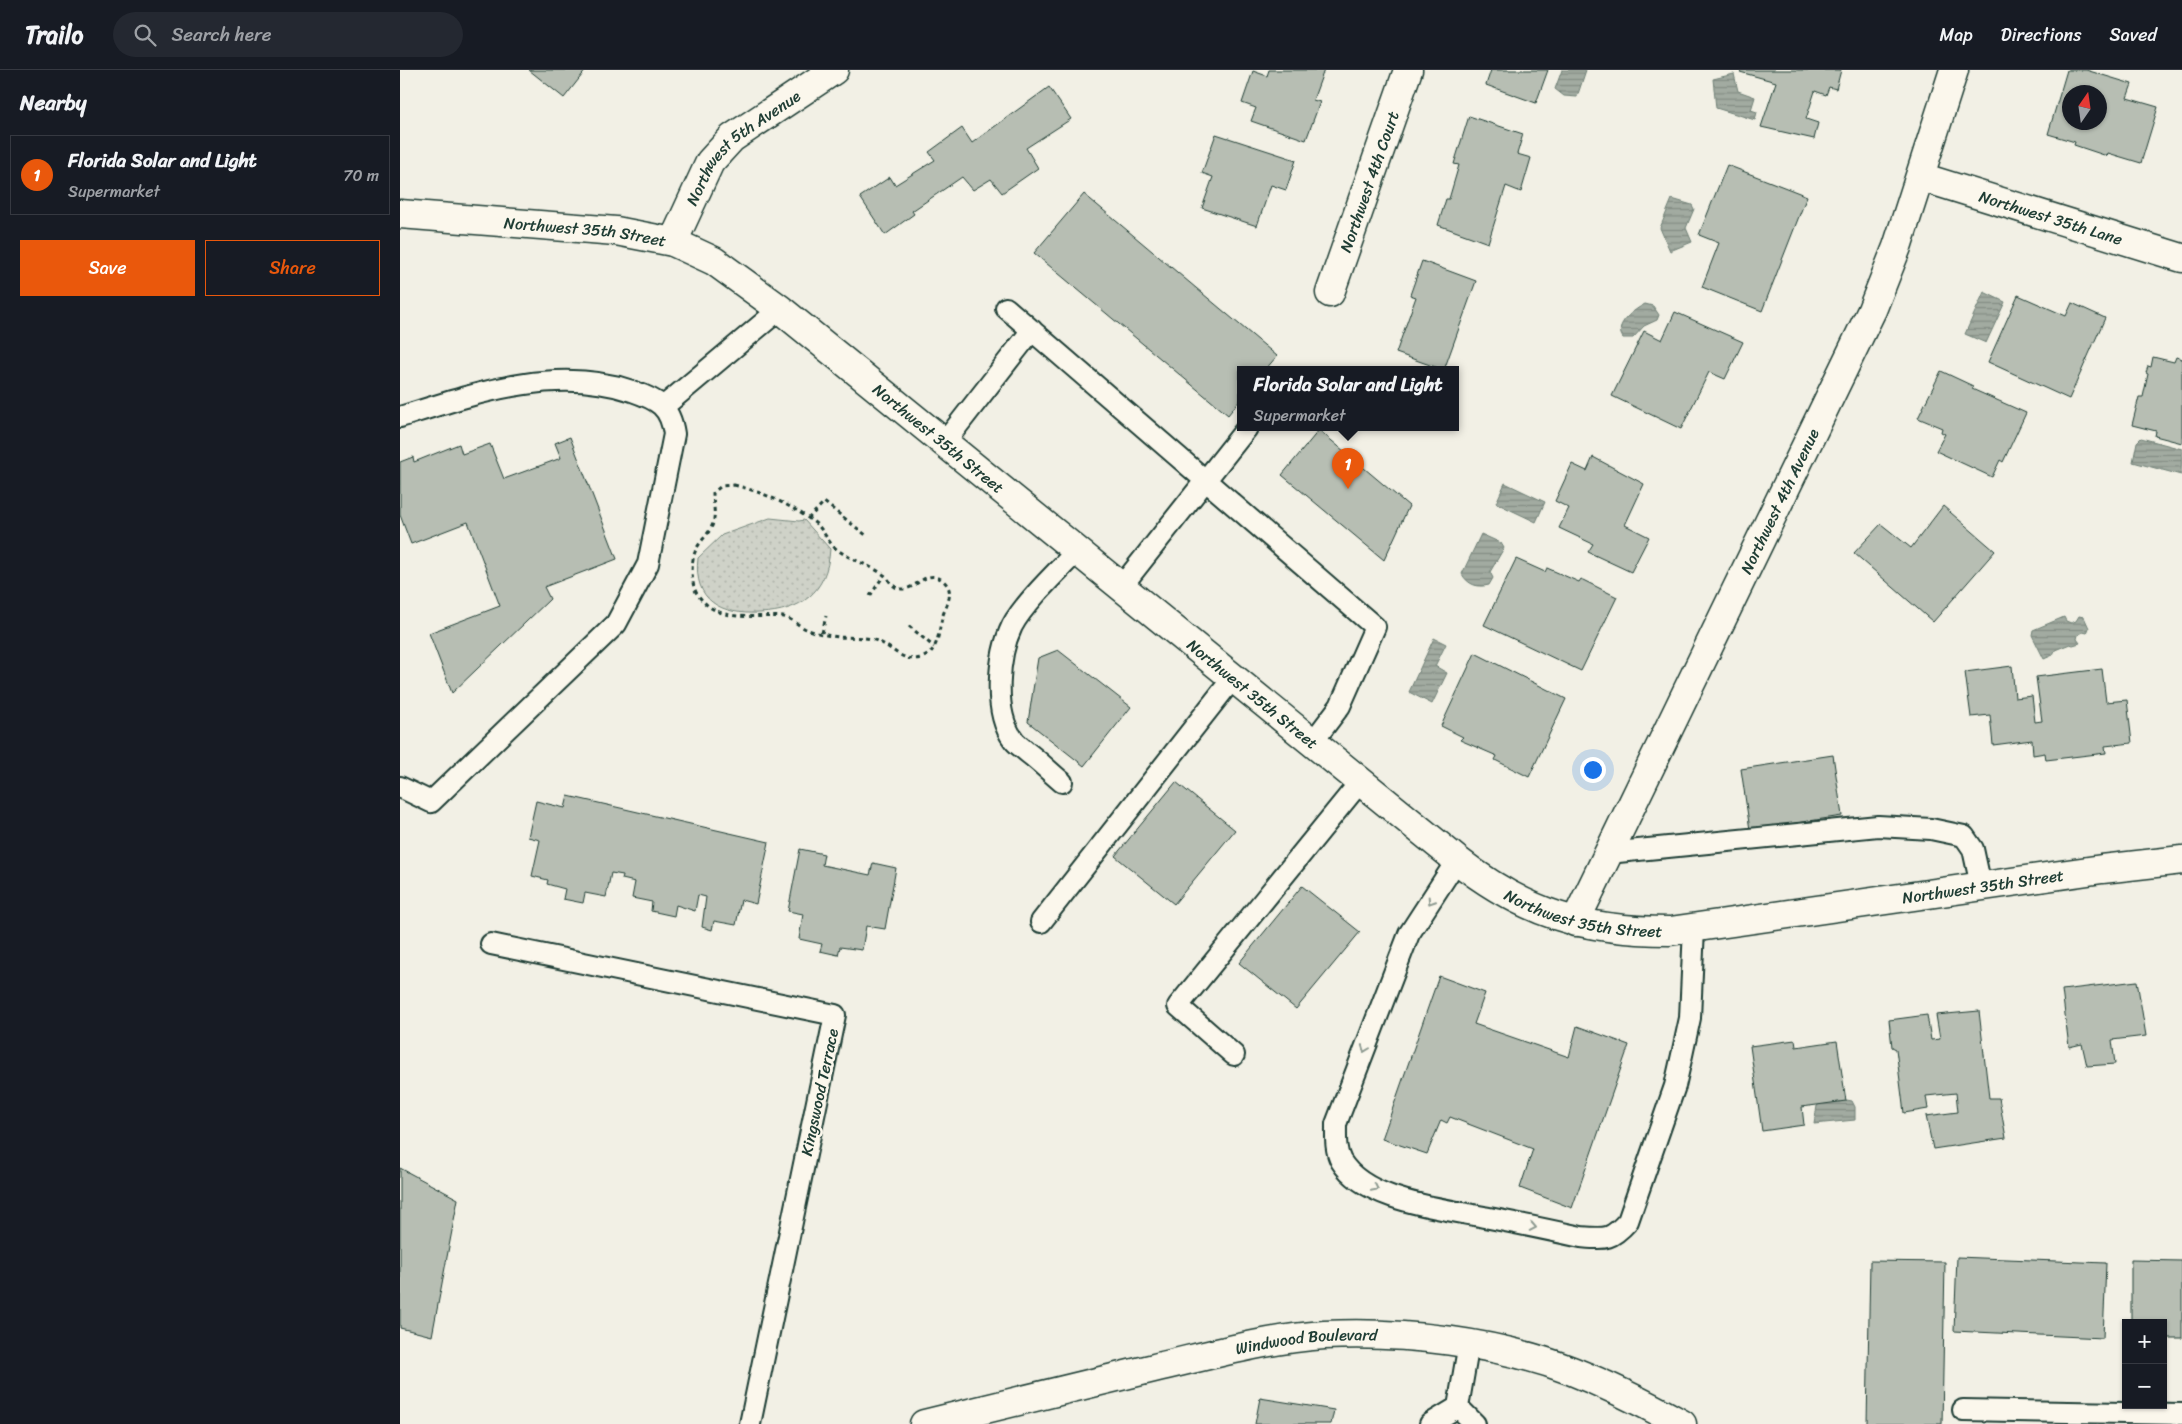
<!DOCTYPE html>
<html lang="en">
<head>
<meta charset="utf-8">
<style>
	:root { --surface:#171b24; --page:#242831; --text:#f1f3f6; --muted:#9ea1a6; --line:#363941; --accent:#ea580c }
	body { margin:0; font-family:Sriracha,sans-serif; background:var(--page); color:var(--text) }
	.controls { position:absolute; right:15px; bottom:15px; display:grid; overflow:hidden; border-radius:0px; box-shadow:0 1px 4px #0004 }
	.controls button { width:45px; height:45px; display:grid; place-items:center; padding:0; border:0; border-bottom:1px solid var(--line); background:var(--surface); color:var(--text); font:25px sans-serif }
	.compass { position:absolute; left:1662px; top:15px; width:45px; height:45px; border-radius:50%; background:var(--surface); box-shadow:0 1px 4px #0004; rotate:13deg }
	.you { position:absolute; left:1192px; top:699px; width:18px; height:18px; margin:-12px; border:4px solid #fff; border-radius:50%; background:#1a73e8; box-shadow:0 0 0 8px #1a73e833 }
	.badge { display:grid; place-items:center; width:32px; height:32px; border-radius:50%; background:var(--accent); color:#fff; font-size:16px; font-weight:700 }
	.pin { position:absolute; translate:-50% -41px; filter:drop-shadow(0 1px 2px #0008) }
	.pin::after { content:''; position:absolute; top:26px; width:18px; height:15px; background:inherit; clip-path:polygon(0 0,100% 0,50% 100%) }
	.popup { position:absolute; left:837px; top:296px; width:222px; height:65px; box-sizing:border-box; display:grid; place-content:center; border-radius:0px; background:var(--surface); filter:drop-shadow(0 1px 4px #0005); font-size:16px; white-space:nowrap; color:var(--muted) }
	.popup b { font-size:19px; color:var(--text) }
	.popup::after { content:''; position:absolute; left:50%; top:100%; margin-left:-10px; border:10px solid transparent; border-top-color:var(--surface) }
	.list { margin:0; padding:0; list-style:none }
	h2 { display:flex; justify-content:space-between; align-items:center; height:65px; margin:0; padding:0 20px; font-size:21px }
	h2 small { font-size:16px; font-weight:400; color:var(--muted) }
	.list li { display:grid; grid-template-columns:32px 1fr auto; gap:15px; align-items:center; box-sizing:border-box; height:80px; margin:0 10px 10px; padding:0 10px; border:1px solid var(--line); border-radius:0px }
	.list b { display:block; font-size:19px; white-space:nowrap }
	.list p { margin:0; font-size:16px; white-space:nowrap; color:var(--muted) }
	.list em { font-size:16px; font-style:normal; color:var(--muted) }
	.actions { display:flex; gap:10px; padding:15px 20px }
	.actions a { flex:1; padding:11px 0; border:1px solid var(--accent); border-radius:0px; text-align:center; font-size:18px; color:var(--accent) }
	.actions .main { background:var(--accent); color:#fff }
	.icon { flex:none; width:28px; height:28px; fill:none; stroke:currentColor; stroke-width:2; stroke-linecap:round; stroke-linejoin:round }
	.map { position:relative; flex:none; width:1782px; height:1354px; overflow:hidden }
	header { display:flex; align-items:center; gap:30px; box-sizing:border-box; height:70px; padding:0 25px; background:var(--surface); border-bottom:1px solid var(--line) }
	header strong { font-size:24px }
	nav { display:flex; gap:28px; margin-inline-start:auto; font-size:18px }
	.search { width:350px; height:45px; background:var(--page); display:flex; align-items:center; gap:12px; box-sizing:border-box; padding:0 18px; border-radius:28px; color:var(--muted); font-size:19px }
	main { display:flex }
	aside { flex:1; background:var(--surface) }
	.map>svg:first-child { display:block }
</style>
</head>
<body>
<header>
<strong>Trailo</strong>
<div class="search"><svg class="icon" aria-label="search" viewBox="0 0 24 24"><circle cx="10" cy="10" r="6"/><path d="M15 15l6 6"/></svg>Search here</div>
<nav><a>Map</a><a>Directions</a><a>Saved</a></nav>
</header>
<main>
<aside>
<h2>Nearby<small></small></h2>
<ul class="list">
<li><span class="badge">1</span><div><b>Florida Solar and Light</b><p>Supermarket</p></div><em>70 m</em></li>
</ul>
<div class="actions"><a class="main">Save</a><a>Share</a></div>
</aside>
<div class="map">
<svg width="1782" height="1354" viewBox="0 0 1782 1354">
	<defs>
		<pattern id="park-dots" width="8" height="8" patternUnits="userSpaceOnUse" patternTransform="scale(1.25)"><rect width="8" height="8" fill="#cfd2c8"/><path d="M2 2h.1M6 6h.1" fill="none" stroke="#b1b5ac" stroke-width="1.8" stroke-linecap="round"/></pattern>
		<pattern id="water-rules" width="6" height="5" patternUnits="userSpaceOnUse" patternTransform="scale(1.25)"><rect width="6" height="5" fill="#a2aba1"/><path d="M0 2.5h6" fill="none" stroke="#838c84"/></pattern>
	</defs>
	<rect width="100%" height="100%" fill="#f2f0e5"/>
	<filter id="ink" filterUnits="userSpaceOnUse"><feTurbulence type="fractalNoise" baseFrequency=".02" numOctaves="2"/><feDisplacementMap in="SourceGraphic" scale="10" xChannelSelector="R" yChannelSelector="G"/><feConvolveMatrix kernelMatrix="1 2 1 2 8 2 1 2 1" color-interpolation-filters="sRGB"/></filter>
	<g filter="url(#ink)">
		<path fill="url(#park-dots)" stroke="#77887e" d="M370 448 399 451 404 450 430 479C427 523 401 541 360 543 321 545 293 531 298 488L322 465Z"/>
		<path fill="url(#water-rules)" stroke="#6e7f75" d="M1162 0H1186L1177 27 1164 26 1155 19Z
			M1334 4 1338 21 1355 27 1351 40 1357 42 1355 50 1316 38 1313 9Z
			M1272 129 1292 135 1294 139 1286 158 1292 172 1270 181 1260 158Z
			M1584 222 1605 232 1586 273 1565 264Z
			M1245 234 1253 236 1259 245 1257 250 1244 256 1233 268H1223C1213 254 1234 240 1245 234Z
			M1741 368 1782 379 1781 405 1733 392 1737 372Z
			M1105 413 1145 432 1136 452 1096 433Z
			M1081 464 1101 473 1104 478 1090 502 1093 508 1089 515C1078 518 1068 515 1062 504Z
			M1679 546 1684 547 1689 558 1687 563 1683 562 1678 565 1677 569 1680 573 1673 575 1670 574 1655 580 1653 585 1644 589 1632 565 1633 560 1664 547 1666 551 1671 553 1676 551Z
			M1034 568 1046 574 1035 596 1047 603 1032 634 1009 622Z
			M1441 1029 1452 1031 1455 1037V1050L1414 1054 1417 1036 1422 1032Z"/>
		<path fill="#b7beb3" stroke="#1f3d34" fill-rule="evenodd" d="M129 0H186L164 28Z
			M869 0H924L913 30 920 32 906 70 851 51 856 38 842 33 853 1 867 6Z
			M1091 0H1148L1136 33 1086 15Z
			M1341 0H1441L1436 19 1429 17 1426 25 1415 21 1406 49 1418 53 1414 69 1361 57 1376 12 1340 2Z
			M1667 0H1686L1732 14 1727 28 1758 37 1741 93 1708 83 1707 86 1674 75 1675 72 1648 64ZM1670 22H1700V52H1670Z
			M649 17 671 49 626 78 638 98 602 123 591 109 573 120 562 107 512 141 514 144 485 165 460 127 490 107 495 115 535 90 529 82 562 58 572 73Z
			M1069 46 1123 64 1117 84 1131 88 1121 122 1106 116 1088 173 1038 155 1046 129H1049L1059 95 1054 94Z
			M816 64 896 90 886 120 871 115 857 156 802 138 813 107 802 103Z
			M1327 95 1407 126 1362 241 1302 217 1319 173 1299 165Z
			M684 124 877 286 865 300H840V330L828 345 634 183Z
			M1022 191 1076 211 1044 300 996 283 1016 227 1010 225Z
			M1618 225 1666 246 1672 233 1705 248 1669 329 1588 292Z
			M1275 242 1343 272 1325 309 1309 302 1281 359 1212 326 1244 261 1262 270Z
			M1753 287 1774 292 1776 287 1782 289V373L1755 366 1756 361 1732 355 1739 327H1743L1748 304 1746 303 1748 296 1751 297Z
			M1541 301 1573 316 1572 319 1626 343 1603 392 1600 390 1592 407 1536 381 1545 364 1541 362 1542 358 1518 348Z
			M919 360 1009 436 984 490 882 405Z
			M170 367 217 489 144 517 150 529 52 623 29 563 100 536 68 452 11 474 0 445V392L13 387 14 392 59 374 62 384 90 374 104 409 161 388 155 373Z
			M1193 387 1244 414 1225 455 1249 467 1231 502 1188 482 1193 474 1159 458 1169 438 1155 431 1172 394 1187 401Z
			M1543 436 1595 481 1533 552 1454 483 1481 454 1511 478Z
			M1116 489 1145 502 1147 498 1179 512 1181 509 1217 527 1181 601 1084 555Z
			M658 580 731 637 684 696 628 652 638 588Z
			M1075 583 1166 629 1129 707 1095 690 1097 686 1060 670 1063 667 1041 656Z
			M1612 596 1615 628 1632 626 1635 652 1642 651 1636 607 1702 599 1706 632 1727 630 1732 673 1705 676 1706 683 1646 690 1645 683 1633 685 1632 670 1593 675 1590 645 1571 647 1565 602Z
			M1433 685 1442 746 1350 760 1341 699Z
			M776 712 835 760 774 834 715 786Z
			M168 726 369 772 356 834 341 830 336 855 314 851 312 860 302 857 306 827 298 825 295 841 276 835 274 846 251 841 252 832 232 828 235 812 222 809 223 805 211 803 206 827 185 823 183 833 163 829 165 819 147 814 148 810 132 806 140 770 128 767 136 731 165 738Z
			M400 779 424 784 422 795 470 805 473 793 496 798 485 859 466 856 462 880 440 877 438 885 420 881 422 874 399 869 403 844 388 841Z
			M902 816 960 862 896 939 839 893Z
			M1039 906 1085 923 1074 954 1169 987 1177 956 1229 975 1172 1138 1120 1118 1133 1079 1050 1047 1047 1053 1041 1050 1027 1084 982 1069Z
			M1737 911 1746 966 1712 970 1715 994 1687 996 1682 974 1669 977 1662 920Z
			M1579 941 1589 1028H1599L1606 1068 1533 1079 1526 1046 1558 1042 1556 1023 1526 1026 1528 1039 1504 1043 1496 979 1492 977 1489 950 1527 945 1531 970 1540 969 1536 945Z
			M1395 970 1396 977 1437 971 1446 1031 1402 1037 1404 1055 1362 1061 1350 976Z
			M0 1098 58 1129 32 1266 0 1258Z
			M1557 1187 1706 1193 1703 1268 1554 1261Z
			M1731 1190 1782 1191V1268H1763V1253H1731Z
			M1470 1191 1545 1192 1542 1354H1467Z
			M860 1328 934 1340 931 1354H855Z"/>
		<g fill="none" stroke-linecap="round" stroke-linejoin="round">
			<g stroke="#1f3d34" stroke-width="24">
				<path id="service" d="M606 238 975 557 940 636 912 673
					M263 337 380 239
					M0 347C74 324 155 295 232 321 258 330 270 336 274 364L248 494 216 554 31 732 0 717
					M544 373 632 260
					M721 517 847 358
					M662 712C650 702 639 691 627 682 623 678 616 674 613 669 593 642 598 585 612 556 624 533 658 501 677 481
					M1208 783 1478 756 1531 759 1564 766 1573 779 1581 816
					M1057 790 1009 864 936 1054C936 1067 935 1080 941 1091 966 1132 1042 1138 1084 1147 1116 1153 1149 1160 1181 1167 1206 1169 1211 1170 1228 1151L1275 1016 1282 985 1290 948 1294 857
					M641 852 833 608
					M91 874 435 945 350 1354
					M834 985 778 936 960 712
					M1058 1337 1075 1354
					M1563 1340 1782 1344
					M1030 1354 1058 1337 1069 1273"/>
			</g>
			<g stroke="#1f3d34" stroke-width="31">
				<g id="minor">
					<path id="s1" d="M1521 107 1782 188"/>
					<path id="s2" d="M273 172 310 92 332 68 434 0"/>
					<path id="s3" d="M930 223 1008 0"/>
					<path id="s4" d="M1175 852 1472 240 1497 177 1554 0"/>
					<path id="s5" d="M524 1354C600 1335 677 1317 754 1298 810 1285 866 1269 924 1265 1003 1261 1097 1272 1172 1301 1210 1316 1246 1334 1282 1354"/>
				</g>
			</g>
			<g stroke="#1f3d34" stroke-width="31">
				<g id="tertiary">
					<path id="s6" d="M0 144 216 161 273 172 314 191 380 239 1057 790C1126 844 1184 861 1270 861L1702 799 1782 790"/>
				</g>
			</g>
			<path stroke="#1f3d34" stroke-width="3" stroke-dasharray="4 4" stroke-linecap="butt" d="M334 415C363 422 391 435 415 453 423 459 427 470 434 477 449 490 469 494 484 505 488 508 490 513 494 516 512 529 524 496 542 510 553 518 550 528 545 540 537 556 542 581 521 588 502 593 493 577 477 571 466 566 451 568 439 567 430 566 415 563 406 559 399 556 391 548 383 547 352 544 316 555 296 522 291 513 291 492 295 482 299 471 310 464 313 453 316 445 313 432 313 423L321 416Z
				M408 449 424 432 467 466
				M470 526 484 505
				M509 556 534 577
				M422 563 426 546"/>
			<use href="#service" stroke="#fbf7ec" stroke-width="20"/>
			<use href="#minor" stroke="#fbf7ec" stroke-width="28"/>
			<use href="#tertiary" stroke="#fbf7ec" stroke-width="28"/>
		</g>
		<defs><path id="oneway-chevron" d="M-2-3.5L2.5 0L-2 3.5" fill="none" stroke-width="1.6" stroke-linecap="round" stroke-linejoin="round" transform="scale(1.25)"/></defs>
		<g stroke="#8d9a90">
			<use href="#oneway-chevron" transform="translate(1031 831) rotate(123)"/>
			<use href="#oneway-chevron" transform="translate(965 979) rotate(111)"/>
			<use href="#oneway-chevron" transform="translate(975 1118) rotate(26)"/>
			<use href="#oneway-chevron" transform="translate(1133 1157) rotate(11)"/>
		</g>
	</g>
	<g text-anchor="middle" stroke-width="5" stroke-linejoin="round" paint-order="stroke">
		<g font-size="16" fill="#1f3d34" stroke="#fbf7ec">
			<text dy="6" stroke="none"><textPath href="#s2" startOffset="121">Northwest 5th Avenue</textPath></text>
			<text dy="6" stroke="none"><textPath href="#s3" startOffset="118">Northwest 4th Court</textPath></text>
			<text dy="6" stroke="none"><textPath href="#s1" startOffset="136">Northwest 35th Lane</textPath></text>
			<text dy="6" stroke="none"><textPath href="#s6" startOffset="186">Northwest 35th Street</textPath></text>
			<text dy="6" stroke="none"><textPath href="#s6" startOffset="606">Northwest 35th Street</textPath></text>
			<text dy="6" stroke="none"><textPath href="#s4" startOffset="468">Northwest 4th Avenue</textPath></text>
			<text dy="6" stroke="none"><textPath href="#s6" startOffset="1011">Northwest 35th Street</textPath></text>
			<text dy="6" stroke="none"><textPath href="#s6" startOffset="1820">Northwest 35th Street</textPath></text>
			<text dy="6" stroke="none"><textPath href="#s6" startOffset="1415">Northwest 35th Street</textPath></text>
			<text transform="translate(419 1022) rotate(-78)" y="6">Kingswood Terrace</text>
			<text dy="6" stroke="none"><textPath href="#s5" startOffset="392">Windwood Boulevard</textPath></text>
		</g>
	</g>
</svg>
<div class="controls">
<button>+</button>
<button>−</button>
</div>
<svg class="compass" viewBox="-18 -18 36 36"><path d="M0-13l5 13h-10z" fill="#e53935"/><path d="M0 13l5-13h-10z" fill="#9ea1a6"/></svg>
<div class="you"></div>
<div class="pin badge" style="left:948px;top:419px">1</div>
<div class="popup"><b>Florida Solar and Light</b>Supermarket</div>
</div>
</main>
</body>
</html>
